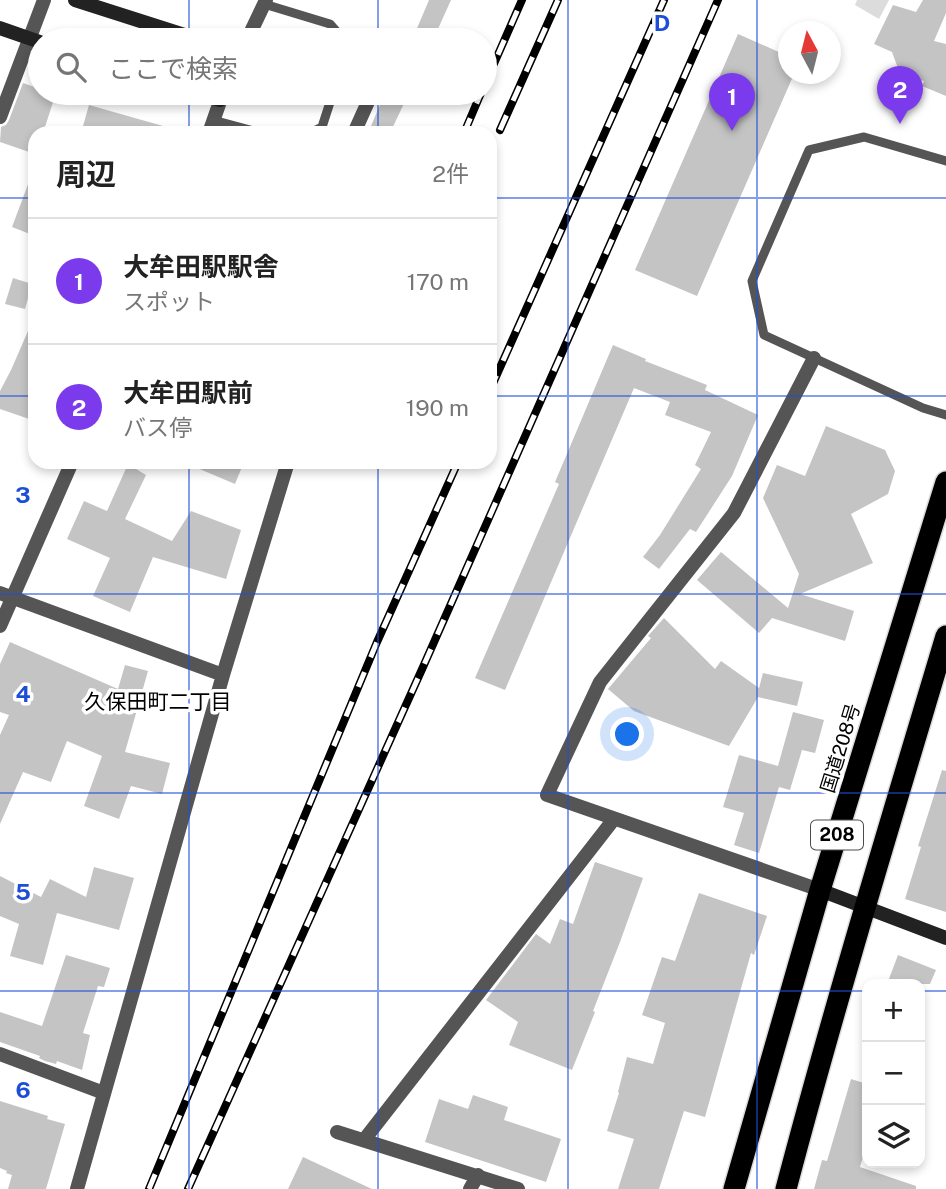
<!DOCTYPE html>
<html lang="ja">
<head>
<meta charset="utf-8">
<style>
	:root { --surface:#fff; --page:#f2f2f2; --text:#222; --muted:#767676; --line:#e0e0e0; --accent:#7c3aed }
	body { margin:0; font-family:"Public Sans","Noto Sans JP",sans-serif; background:var(--page); color:var(--text) }
	.controls { position:absolute; right:21px; bottom:21px; display:grid; overflow:hidden; border-radius:14px; box-shadow:0 4px 10px #0003 }
	.controls button { width:63px; height:63px; display:grid; place-items:center; padding:0; border:0; border-bottom:2px solid var(--line); background:var(--surface); color:var(--text); font:35px sans-serif }
	.compass { position:absolute; left:778px; top:21px; width:63px; height:63px; border-radius:50%; background:var(--surface); box-shadow:0 4px 10px #0003; rotate:353deg }
	.you { position:absolute; left:628px; top:735px; width:24px; height:24px; margin:-18px; border:5px solid #fff; border-radius:50%; background:#1a73e8; box-shadow:0 0 0 10px #1a73e833 }
	.badge { display:grid; place-items:center; width:46px; height:46px; border-radius:50%; background:var(--accent); color:#fff; font-size:23px; font-weight:700 }
	.pin { position:absolute; translate:-50% -58px; filter:drop-shadow(0 2px 4px #0008) }
	.pin::after { content:''; position:absolute; top:37px; width:24px; height:21px; background:inherit; clip-path:polygon(0 0,100% 0,50% 100%) }
	.list { margin:0; padding:0; list-style:none }
	h2 { display:flex; justify-content:space-between; align-items:center; height:91px; margin:0; padding:0 28px; font-size:30px }
	h2 small { font-size:23px; font-weight:400; color:var(--muted) }
	.list li { display:grid; grid-template-columns:46px 1fr auto; gap:21px; align-items:center; box-sizing:border-box; height:126px; padding:0 28px; border-top:2px solid var(--line) }
	.list b { display:block; font-size:26px; white-space:nowrap }
	.list p { margin:0; font-size:23px; white-space:nowrap; color:var(--muted) }
	.list em { font-size:23px; font-style:normal; color:var(--muted) }
	.icon { flex:none; width:38px; height:38px; fill:none; stroke:currentColor; stroke-width:2; stroke-linecap:round; stroke-linejoin:round }
	.map { position:relative; flex:none; width:946px; height:1189px; overflow:hidden }
	.search { position:absolute; background:var(--surface); box-shadow:0 4px 10px #0003; left:28px; top:28px; width:469px; height:77px; display:flex; align-items:center; gap:18px; box-sizing:border-box; padding:0 24px; border-radius:38px; color:var(--muted); font-size:26px }
	.panel { position:absolute; background:var(--surface); box-shadow:0 4px 10px #0003; left:28px; top:126px; width:469px; height:343px; border-radius:21px }
	.map>svg:first-child { display:block }
</style>
</head>
<body>
<div class="map">
<svg width="946" height="1189" viewBox="0 0 946 1189">
	<rect width="100%" height="100%" fill="#fff"/>
	<path fill="#dcdcdc" d="M857 0H889L879 19 855 5Z"/>
	<path fill="#c4c4c4" d="M429 0H451L433 40H412Z
		M923 0H946V13L934 41 946 44V96L922 86 924 81 899 71 892 52 874 44 893 5 916 12Z
		M738 34 788 56V74H794L697 296 635 270Z
		M23 83 40 89V93H56L43 133H35V154L0 142 1 127 6 125 9 120Z
		M389 93H409L390 133H380L371 126 382 100 385 102Z
		M89 105 170 128 169 133H81Z
		M33 171H35V236L12 227Z
		M13 278 32 284 25 309 5 304Z
		M35 315V421L0 409V391L11 370Z
		M613 345 646 359 645 361 707 385 705 390 758 415 732 476 696 532 690 529 659 569 643 557 660 535 701 469 695 465 711 432 665 415 670 402 634 388 505 690 475 678 559 484 555 482Z
		M826 426 885 450 895 471 888 494 851 514 873 563 800 594 854 611 845 641 772 618 759 633 697 580 721 552 788 608 799 574 763 498 777 465 805 476Z
		M183 462H244L235 484Z
		M128 464 146 475 125 519 172 541 191 511 241 530 226 579 153 557 130 612 93 596 110 558 67 539 84 501 107 511Z
		M664 618 715 669 721 661 759 688 763 673 803 682 797 706 758 697 729 746 634 711 608 689 651 638 648 636Z
		M10 642 118 689 125 665 148 671 125 752 170 763 162 794 131 786 119 819 84 806 102 756 67 741 51 782 23 772 0 824V735L9 715 0 712V664Z
		M793 712 824 720 815 753 802 750 790 790 779 787 759 853 734 845 744 813 723 807 739 755 778 766Z
		M942 770 946 771V912L905 899 921 847 918 846Z
		M595 862 643 878 620 942 593 1011 595 1012 572 1070 509 1045 518 1022 486 1000 536 934 550 944 560 919 573 924Z
		M94 867 134 878 119 930 57 913 43 965 10 956 19 924 0 916V876L41 897 50 879 86 897Z
		M699 893 767 916 754 955 751 953 705 1117 684 1111 659 1189H618L634 1139 607 1131 619 1093 618 1092 627 1057 653 1064 665 1023 642 1015 662 957 675 961Z
		M66 955 110 968 104 987 98 986 83 1033 90 1035 82 1070 57 1061 56 1064 45 1061 39 1058 40 1056 0 1042V1012L42 1026Z
		M898 955 936 970 930 984H887Z
		M851 1079 867 1084V1144L860 1167 916 1186V1189H814L822 1160 827 1161Z
		M473 1095 508 1107 504 1120 561 1139 546 1182 425 1142 439 1099 468 1109Z
		M0 1101 48 1116 47 1119 65 1124 46 1189H8L12 1175 6 1173 7 1171 0 1168Z
		M303 1157 372 1189H288Z"/>
	<g fill="none" stroke-linecap="round" stroke-linejoin="round">
		<g stroke="#dbdbdb" stroke-width="24">
			<path id="highway" d="M734 1189 820 890 946 482
				M786 1189C835 1003 891 820 946 636"/>
		</g>
		<path stroke="#555" stroke-width="9" d="M264 4 330 24 344 40
			M213 120 261 133
			M310 133 322 127 333 93
			M946 161 864 137 809 150 752 281 764 335 923 408 946 415"/>
		<path stroke="#555" stroke-width="14" d="M247 40 266 0
			M395 40 397 35
			M0 117 44 0
			M209 133 223 93
			M354 133 372 93
			M814 358 734 513 600 682 547 795 820 890
			M0 593 223 675
			M0 626 72 462
			M0 1054 104 1093
			M337 1132 518 1189
			M364 1140 614 819
			M77 1189 223 675 288 462
			M470 1189 478 1175"/>
		<path stroke="#222" stroke-width="14" d="M75 0 200 40
			M0 28 40 42
			M198 93 220 100
			M820 890 946 938"/>
		<use href="#highway" stroke="#000" stroke-width="21"/>
		<g stroke="#000" stroke-width="8">
			<path id="rail" d="M485 84 522 0
				M500 130 558 0
				M464 133 481 93
				M490 390 664 0
				M149 1189 377 642 458 462
				M188 1189 423 667 718 0"/>
		</g>
		<use href="#rail" stroke="#fff" stroke-width="5" stroke-dasharray="16" stroke-linecap="butt"/>
	</g>
	<path fill="none" stroke="#1d4ed8" stroke-width="2" stroke-opacity="0.55" d="M189 0V40M378 0V40M568 0V1189M757 0V1189M189 93V133M378 93V133M0 198H35M490 198H946M0 396H35M490 396H946M189 462V1189M378 462V1189M0 594H946M0 793H946M0 991H867M920 991H946"/>
	<g text-anchor="middle" stroke-width="7" stroke-linejoin="round" paint-order="stroke">
		<rect fill="#fff" stroke="#4c4c4c" stroke-width="2" x="811" y="820.5" width="52" height="29" rx="5"/>
		<g font-size="18" font-weight="bold" fill="#000">
			<text x="837" y="841">208</text>
		</g>
		<g font-size="19" fill="#000" stroke="#fff">
			<text transform="translate(840 748) rotate(-73)" y="7">国道208号</text>
		</g>
		<g font-size="21" fill="#000" stroke="#fff">
			<text x="158" y="709">久保田町二丁目</text>
		</g>
	</g>
	<g font-size="23" text-anchor="middle" font-weight="bold" fill="#1d4ed8" stroke="#fff" stroke-width="7" stroke-linejoin="round" paint-order="stroke">
		<text x="662" y="31">D</text>
		<text x="23" y="503">3</text>
		<text x="23" y="702">4</text>
		<text x="23" y="900">5</text>
		<text x="23" y="1098">6</text>
	</g>
</svg>
<div class="controls">
<button>+</button>
<button>−</button>
<button><svg class="icon" aria-label="layers" viewBox="0 0 24 24"><path d="M12 4l9 5-9 5-9-5zM3 14l9 5 9-5"/></svg></button>
</div>
<svg class="compass" viewBox="-18 -18 36 36"><path d="M0-13l5 13h-10z" fill="#e53935"/><path d="M0 13l5-13h-10z" fill="#767676"/></svg>
<div class="you"></div>
<div class="pin badge" style="left:732px;top:131px">1</div>
<div class="pin badge" style="left:900px;top:124px">2</div>
<div class="search"><svg class="icon" aria-label="search" viewBox="0 0 24 24"><circle cx="10" cy="10" r="6"/><path d="M15 15l6 6"/></svg>ここで検索</div>
<section class="panel">
<h2>周辺<small>2件</small></h2>
<ul class="list">
<li><span class="badge">1</span><div><b>大牟田駅駅舎</b><p>スポット</p></div><em>170 m</em></li>
<li><span class="badge">2</span><div><b>大牟田駅前</b><p>バス停</p></div><em>190 m</em></li>
</ul>
</section>
</div>
</body>
</html>
